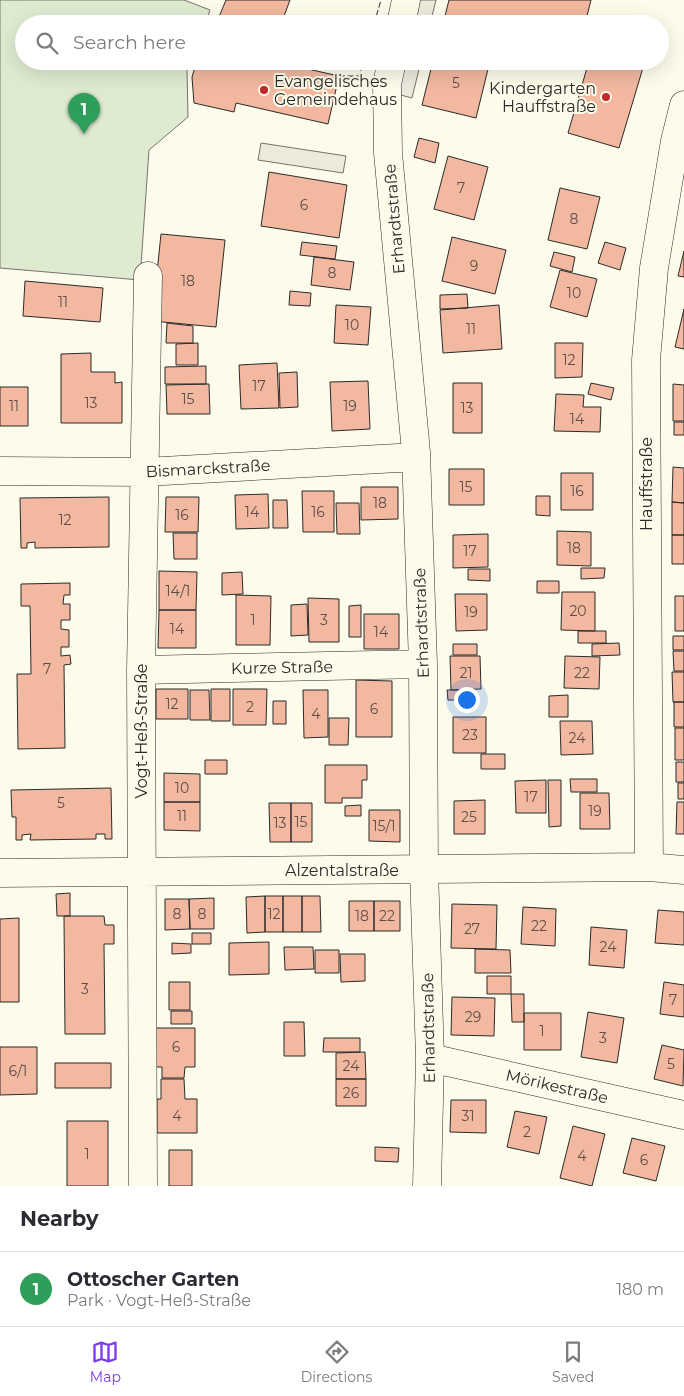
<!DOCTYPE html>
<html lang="en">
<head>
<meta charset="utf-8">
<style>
	:root { --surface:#fff; --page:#f7f7f7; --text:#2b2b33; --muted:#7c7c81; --line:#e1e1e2; --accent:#7c3aed }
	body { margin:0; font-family:Montserrat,sans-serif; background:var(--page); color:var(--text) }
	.you { position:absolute; left:466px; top:699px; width:18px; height:18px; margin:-12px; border:4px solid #fff; border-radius:50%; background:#1a73e8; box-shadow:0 0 0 8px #1a73e833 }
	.badge { display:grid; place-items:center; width:32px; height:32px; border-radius:50%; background:var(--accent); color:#fff; font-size:16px; font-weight:700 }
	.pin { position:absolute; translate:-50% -41px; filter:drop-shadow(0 1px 2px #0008) }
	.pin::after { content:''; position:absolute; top:26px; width:18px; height:15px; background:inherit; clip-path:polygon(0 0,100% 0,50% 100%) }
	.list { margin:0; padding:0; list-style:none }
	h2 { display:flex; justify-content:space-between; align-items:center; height:65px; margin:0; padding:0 20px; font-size:21px }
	h2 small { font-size:16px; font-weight:400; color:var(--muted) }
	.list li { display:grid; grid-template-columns:32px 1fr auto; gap:15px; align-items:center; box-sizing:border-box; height:75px; padding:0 20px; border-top:1px solid var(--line) }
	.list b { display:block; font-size:19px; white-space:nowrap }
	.list p { margin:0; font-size:16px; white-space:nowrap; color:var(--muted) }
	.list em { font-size:16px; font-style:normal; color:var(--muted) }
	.icon { flex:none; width:28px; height:28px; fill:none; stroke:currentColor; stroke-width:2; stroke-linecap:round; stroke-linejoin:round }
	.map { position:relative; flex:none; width:684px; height:1186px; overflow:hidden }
	.search { position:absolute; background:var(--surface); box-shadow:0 5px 20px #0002; left:15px; right:15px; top:15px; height:55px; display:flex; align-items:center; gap:12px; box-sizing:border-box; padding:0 18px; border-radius:28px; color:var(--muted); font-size:19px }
	.sheet { height:140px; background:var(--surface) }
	nav { display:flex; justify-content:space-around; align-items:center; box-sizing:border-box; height:70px; border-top:1px solid var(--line); background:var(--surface); font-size:14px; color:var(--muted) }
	nav a { display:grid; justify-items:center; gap:2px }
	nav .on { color:var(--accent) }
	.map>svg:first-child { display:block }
</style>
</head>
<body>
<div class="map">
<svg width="684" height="1186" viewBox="0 0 684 1186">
	<rect width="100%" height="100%" fill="#fdfbea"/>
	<path fill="#deebd1" stroke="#74746e" d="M0 0H184L210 10 205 24H24V61H190L187 70 188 117 149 150 140 280 0 268Z"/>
	<path fill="#eceadb" stroke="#74746e" d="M416 0H436L430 24H410Z
		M401 61H421L412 98 393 93Z
		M261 143 346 156 343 173 258 160Z"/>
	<path fill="#f2b8a0" stroke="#2b2b2b" d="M226 0H290L281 24H216Z
		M449 0H591L585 24H527L500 17 499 24H443Z
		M197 61H272L339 76 328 124 236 103 234 112 194 103 192 77Z
		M433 61H490L476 118 422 105Z
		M589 61H645L619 148 568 133Z
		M419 138 439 143 435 163 414 157Z
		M448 156 488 167 474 220 434 209Z
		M269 172 347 185 339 238 261 226Z
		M560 188 600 197 587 249 548 240Z
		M161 234 225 240 216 327 152 321Z
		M452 237 506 250 495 294 442 281Z
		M302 242 337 246 335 259 300 255Z
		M605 242 626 248 620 270 598 263Z
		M684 251V277L678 276Z
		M554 252 575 257 572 272 550 266Z
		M314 257 354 262 350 290 311 285Z
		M560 270 597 279 587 317 550 307Z
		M25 281 103 288 100 322 23 316Z
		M290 291 311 293 310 306 289 305Z
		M467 294 468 308 440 309V295Z
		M336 305 371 307 368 345 334 343Z
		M499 305 502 349 443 353 440 310Z
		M684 309V349L675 347Z
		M167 323 193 326V343H166Z
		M198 343V365H176V344Z
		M555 343H583L582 377 555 378Z
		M91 353V372H115V383L122 382V423H61V354Z
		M277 363 279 408 241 409 239 365Z
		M206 366V384H165V367Z
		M297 372 298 407 280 408 279 373Z
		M368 381 370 429 332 431 330 382Z
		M453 383H482V433H453Z
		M591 383 614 388 611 400 588 394Z
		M209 384 210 414H167L166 385Z
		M673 384 684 385V421H673Z
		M0 387H28V426H0Z
		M556 394 584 395 583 407H601L600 432 554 431Z
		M674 422H684V435H674Z
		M673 467 684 468V503L672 502Z
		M449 469H484V505H449Z
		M561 473H593V510H561Z
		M361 487H398V519L361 520Z
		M302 491H334V532H303Z
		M268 494 269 528 236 529 235 495Z
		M536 496H550V516L536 515Z
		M109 497V547L35 548V542L27 543V548H21L20 498Z
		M166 497H199L198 532H165Z
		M273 500H287L288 528H273Z
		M672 502 684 503V535H672Z
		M336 503H359L360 534H337Z
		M557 531 591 532V566L557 565Z
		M173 533H197V559H174Z
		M488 534V567L453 568V535Z
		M672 535H684V564H672Z
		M581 568H605L604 578 581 579Z
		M468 569H490V581L468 580Z
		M159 571 197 572 196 610H159Z
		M242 572 243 594 222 595V573Z
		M537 581H559V593H537Z
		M70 583V595H64L63 604H70V620H61V629L69 630V647H61V656L70 655 71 664 64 665 65 748 18 749 17 674H31L30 606H21V584Z
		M562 592H595V631L561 630Z
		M455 594H487V630L456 631Z
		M236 595 271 596 270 645H236Z
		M675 596H684V631H675Z
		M308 598 339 599V642H309Z
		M307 604 308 635 291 636V605Z
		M361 605V637H349V606Z
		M159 610H196V648H158Z
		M364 614H399V649H364Z
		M578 631H606V643H578Z
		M673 636H684V650H673Z
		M619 643 620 655 592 656V644Z
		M453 644H477V655H453Z
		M673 651H684V671H674Z
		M450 656H480L481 689 451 690Z
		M565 656 600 657 599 689 564 688Z
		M672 672H684V702H673Z
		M356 680 392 681V737H356Z
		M156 689H188V719H156Z
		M211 689H230V721H211Z
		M233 689H267L266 725H233Z
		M190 690H209L210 720H190Z
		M303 690H328V737L304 738Z
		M447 690H471V700H448Z
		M568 695V717H549V696Z
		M273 701H286V724H273Z
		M674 702H684V727H674Z
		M453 717H486V753H453Z
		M329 718H349L348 745H329Z
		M560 721H592L593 754 561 755Z
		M675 728H684V760H675Z
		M481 754H505V769H481Z
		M205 760H227V774H205Z
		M676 762H684V782H676Z
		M325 765H367V780H362V798H342V803H325Z
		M164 773 200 774V802H164Z
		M570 779H597V792H571Z
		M546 780V813H516L515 781Z
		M548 780H561V826L549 827Z
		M678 783H684V799H678Z
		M111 788 112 839H105V834H96V839L30 840 31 834 22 835V840H16V817H12L11 790Z
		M580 793H609L610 829H580Z
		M485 800V834H454V801Z
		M164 802H200V831L164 830Z
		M677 802H684V834H676Z
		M269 803H291V842H270Z
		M291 803H312V842H291Z
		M361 805V816H345V806Z
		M369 810H400V842L369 841Z
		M70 893V916H57L56 894Z
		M265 896V932L247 933 246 897Z
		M265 896H283V932H265Z
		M283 896H302V932H283Z
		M302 896H320L321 932H302Z
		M214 898V929H190L189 899Z
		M165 899H189L190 929 165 930Z
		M349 901H374V931H349Z
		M374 901H400V931H374Z
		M452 904 497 905 496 949 451 948Z
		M523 907 556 909 555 946 521 944Z
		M658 910 684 912V945L655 943Z
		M64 916H104L105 925H114V944H104L105 1034H65Z
		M19 918V1002H0V919Z
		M591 927 627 930 624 968 589 965Z
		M192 933H211V944H192Z
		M269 942V974L229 975V943Z
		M172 943 191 944V953L172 954Z
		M284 947H313L314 969 285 970Z
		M475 949 510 950 511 973H475Z
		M315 950H339V973H315Z
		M340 954H365V981L341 982Z
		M487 976H511V994H487Z
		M169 982H190V1010H169Z
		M664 982 684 985V1017L660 1014Z
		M511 994H524V1022H512Z
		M452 997 495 998 494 1036 451 1035Z
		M171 1011H192V1024H171Z
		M588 1012 624 1018 617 1063 581 1057Z
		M524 1013H561V1050H524Z
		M284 1022H304L305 1056H284Z
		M156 1028H195V1067H185L184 1078H162V1067H156Z
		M324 1038H360V1052H323Z
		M662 1045 684 1050 683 1086 654 1079Z
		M0 1047H37V1094L0 1095Z
		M365 1052 366 1079H336V1053Z
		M55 1063H111V1088H55Z
		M161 1079H184L185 1099H197V1133H157V1099H161Z
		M336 1079H366V1106H336Z
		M451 1100H486V1133L450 1132Z
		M515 1111 547 1117 539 1154 507 1147Z
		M67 1121H108V1186H67Z
		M573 1126 605 1134 592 1186 560 1178Z
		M632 1138 665 1146 656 1181 623 1173Z
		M375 1147 399 1148 398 1162 375 1161Z
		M169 1150H192V1186H169Z"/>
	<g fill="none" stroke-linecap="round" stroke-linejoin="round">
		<g stroke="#2b2b2b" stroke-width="29">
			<path id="minor" d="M401 24 406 0
				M392 61 387 84 388 153 416 452 423 664 424 870 430 1058 427 1186
				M0 471 145 472 416 457
				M141 670 423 664
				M649 867 646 360 654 268 675 141 684 105
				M0 873 649 867 684 870
				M430 1058 684 1115
				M143 1186 141 670 148 276"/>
		</g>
		<use href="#minor" stroke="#fdfbea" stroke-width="28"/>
		<path stroke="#2b2b2b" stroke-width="1" stroke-dasharray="6 2.5" stroke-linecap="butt" d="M374 24 381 0
			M339 76H359L364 61"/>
	</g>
	<g fill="#c62828" stroke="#fdfbea" stroke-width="2">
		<circle cx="264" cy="90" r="5"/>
		<circle cx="606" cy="97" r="5"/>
	</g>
	<g text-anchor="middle" stroke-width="4" stroke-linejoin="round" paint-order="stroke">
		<g font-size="14" fill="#5d4e48">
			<text x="456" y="88">5</text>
			<text x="461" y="193">7</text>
			<text x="304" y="210">6</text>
			<text x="574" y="224">8</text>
			<text x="474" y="271">9</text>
			<text x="332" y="278">8</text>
			<text x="188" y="286">18</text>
			<text x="574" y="298">10</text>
			<text x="63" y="307">11</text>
			<text x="352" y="330">10</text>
			<text x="471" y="334">11</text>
			<text x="569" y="365">12</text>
			<text x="259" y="391">17</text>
			<text x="188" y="404">15</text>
			<text x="91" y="408">13</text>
			<text x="14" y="411">11</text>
			<text x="350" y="411">19</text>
			<text x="467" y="413">13</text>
			<text x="577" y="424">14</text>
			<text x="466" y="492">15</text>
			<text x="577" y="496">16</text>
			<text x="380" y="508">18</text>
			<text x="252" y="517">14</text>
			<text x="318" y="517">16</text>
			<text x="182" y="520">16</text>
			<text x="65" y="525">12</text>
			<text x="574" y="553">18</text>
			<text x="470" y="556">17</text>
			<text x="178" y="596">14/1</text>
			<text x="578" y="616">20</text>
			<text x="471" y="617">19</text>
			<text x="253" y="625">1</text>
			<text x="324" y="625">3</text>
			<text x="177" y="634">14</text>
			<text x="381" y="637">14</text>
			<text x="47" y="674">7</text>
			<text x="466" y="678">21</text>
			<text x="582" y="678">22</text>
			<text x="172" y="709">12</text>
			<text x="250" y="712">2</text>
			<text x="374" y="714">6</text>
			<text x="316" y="719">4</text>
			<text x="470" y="740">23</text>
			<text x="577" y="743">24</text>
			<text x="182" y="793">10</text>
			<text x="531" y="802">17</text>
			<text x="61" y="808">5</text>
			<text x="595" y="816">19</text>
			<text x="182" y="821">11</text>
			<text x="469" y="822">25</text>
			<text x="301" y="827">15</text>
			<text x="280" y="828">13</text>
			<text x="384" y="831">15/1</text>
			<text x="177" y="919">8</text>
			<text x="202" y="919">8</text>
			<text x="274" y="919">12</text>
			<text x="362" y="921">18</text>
			<text x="387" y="921">22</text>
			<text x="539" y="931">22</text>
			<text x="472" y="934">27</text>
			<text x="608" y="952">24</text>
			<text x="85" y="994">3</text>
			<text x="673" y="1005">7</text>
			<text x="473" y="1022">29</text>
			<text x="542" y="1036">1</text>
			<text x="603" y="1043">3</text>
			<text x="176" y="1052">6</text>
			<text x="671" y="1069">5</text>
			<text x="351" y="1071">24</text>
			<text x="18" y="1076">6/1</text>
			<text x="351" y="1098">26</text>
			<text x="177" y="1121">4</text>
			<text x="468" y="1121">31</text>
			<text x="527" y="1137">2</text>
			<text x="87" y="1159">1</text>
			<text x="582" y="1161">4</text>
			<text x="644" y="1165">6</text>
		</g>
		<g font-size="16" fill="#2b2b2b" stroke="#fdfbea" text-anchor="start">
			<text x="274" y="87">Evangelisches<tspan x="274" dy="18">Gemeindehaus</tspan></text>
			<text x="596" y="94" text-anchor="end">Kindergarten<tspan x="596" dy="18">Hauffstraße</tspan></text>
		</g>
		<g font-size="16" fill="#2b2b2b" stroke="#fdfbea">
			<text transform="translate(394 219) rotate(-95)" y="6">Erhardtstraße</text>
			<text transform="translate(208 468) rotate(-3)" y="6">Bismarckstraße</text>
			<text transform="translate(646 484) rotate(-90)" y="6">Hauffstraße</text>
			<text transform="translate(421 623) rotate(-92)" y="6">Erhardtstraße</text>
			<text transform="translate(282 667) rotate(-1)" y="6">Kurze Straße</text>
			<text transform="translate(141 731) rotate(-90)" y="6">Vogt-Heß-Straße</text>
			<text x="342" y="876">Alzentalstraße</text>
			<text transform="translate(428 1028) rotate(-91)" y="6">Erhardtstraße</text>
			<text transform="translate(557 1086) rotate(13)" y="6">Mörikestraße</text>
		</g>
	</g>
</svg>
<div class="you"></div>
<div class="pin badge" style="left:84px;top:134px;background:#2e9e5b">1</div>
<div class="search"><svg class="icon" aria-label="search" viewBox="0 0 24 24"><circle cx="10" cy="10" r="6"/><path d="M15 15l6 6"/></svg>Search here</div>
</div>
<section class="sheet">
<h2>Nearby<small></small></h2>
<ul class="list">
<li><span class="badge" style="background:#2e9e5b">1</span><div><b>Ottoscher Garten</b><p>Park · Vogt-Heß-Straße</p></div><em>180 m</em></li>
</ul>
</section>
<nav>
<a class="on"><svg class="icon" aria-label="map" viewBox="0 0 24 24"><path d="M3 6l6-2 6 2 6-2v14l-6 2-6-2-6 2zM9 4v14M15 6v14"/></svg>Map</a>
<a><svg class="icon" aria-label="directions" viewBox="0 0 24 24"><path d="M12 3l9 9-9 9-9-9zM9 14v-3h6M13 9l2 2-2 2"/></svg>Directions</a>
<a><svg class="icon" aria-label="saved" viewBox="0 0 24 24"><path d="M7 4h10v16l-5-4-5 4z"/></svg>Saved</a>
</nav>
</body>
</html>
